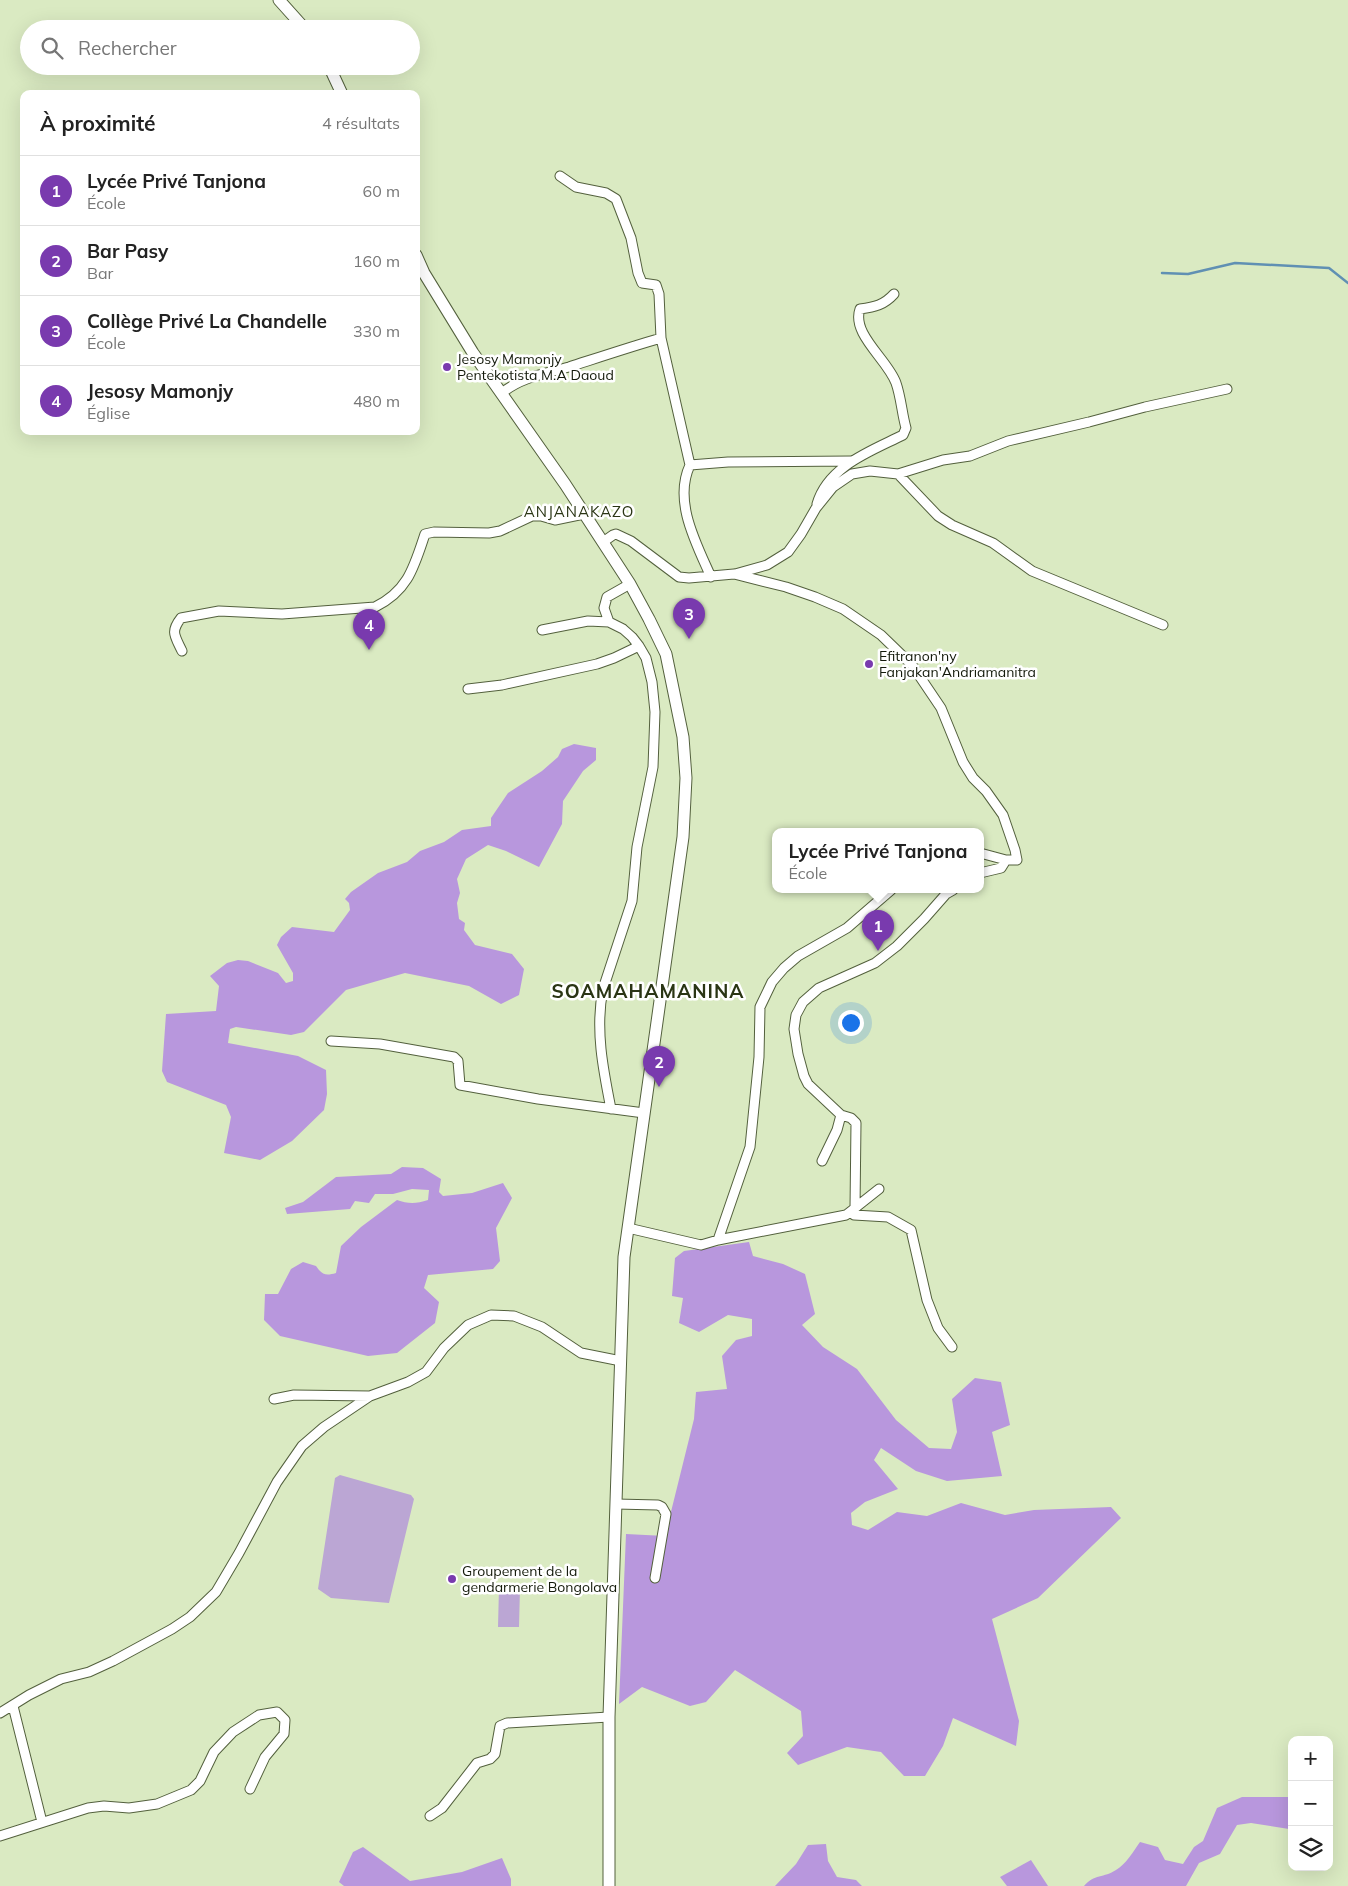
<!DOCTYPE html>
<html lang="fr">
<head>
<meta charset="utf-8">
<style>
	:root { --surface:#fff; --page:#f2f2f2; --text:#222; --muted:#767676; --line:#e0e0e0; --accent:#793aae }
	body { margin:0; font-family:Mulish,sans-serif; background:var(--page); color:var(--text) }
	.controls { position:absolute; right:15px; bottom:15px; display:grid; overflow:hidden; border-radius:10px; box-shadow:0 5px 20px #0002 }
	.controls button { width:45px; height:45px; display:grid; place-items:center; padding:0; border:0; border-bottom:1px solid var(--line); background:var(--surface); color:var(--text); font:25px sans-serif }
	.you { position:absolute; left:850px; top:1022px; width:18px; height:18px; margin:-12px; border:4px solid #fff; border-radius:50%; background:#1a73e8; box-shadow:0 0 0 8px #1a73e833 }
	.badge { display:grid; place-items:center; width:32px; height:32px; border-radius:50%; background:var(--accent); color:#fff; font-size:16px; font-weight:700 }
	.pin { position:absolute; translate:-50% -41px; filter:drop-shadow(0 1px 2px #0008) }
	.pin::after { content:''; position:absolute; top:26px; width:18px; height:15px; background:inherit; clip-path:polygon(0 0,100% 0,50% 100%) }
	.popup { position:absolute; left:772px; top:828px; width:212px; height:65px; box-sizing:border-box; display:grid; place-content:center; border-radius:10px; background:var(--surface); filter:drop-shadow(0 1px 4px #0005); font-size:16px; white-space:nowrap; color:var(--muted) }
	.popup b { font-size:19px; color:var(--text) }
	.popup::after { content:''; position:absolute; left:50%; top:100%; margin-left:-10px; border:10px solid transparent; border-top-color:var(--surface) }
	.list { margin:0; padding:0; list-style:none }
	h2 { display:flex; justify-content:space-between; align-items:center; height:65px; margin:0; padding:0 20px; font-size:21px }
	h2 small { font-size:16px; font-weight:400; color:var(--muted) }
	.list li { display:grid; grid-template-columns:32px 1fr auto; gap:15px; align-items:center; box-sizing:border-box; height:70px; padding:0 20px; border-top:1px solid var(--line) }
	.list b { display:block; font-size:19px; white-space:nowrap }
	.list p { margin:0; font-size:16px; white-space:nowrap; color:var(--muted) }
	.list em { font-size:16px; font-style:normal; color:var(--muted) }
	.icon { flex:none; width:28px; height:28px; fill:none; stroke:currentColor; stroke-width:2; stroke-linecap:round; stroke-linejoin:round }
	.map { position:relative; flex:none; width:1348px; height:1886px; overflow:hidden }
	.search { position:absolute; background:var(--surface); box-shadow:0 5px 20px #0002; left:20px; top:20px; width:400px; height:55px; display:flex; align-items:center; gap:12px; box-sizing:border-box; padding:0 18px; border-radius:28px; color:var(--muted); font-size:19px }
	.panel { position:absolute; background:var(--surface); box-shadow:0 5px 20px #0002; left:20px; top:90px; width:400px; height:345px; border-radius:10px }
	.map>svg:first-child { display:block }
</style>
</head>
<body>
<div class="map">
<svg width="1348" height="1886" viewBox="0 0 1348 1886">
	<rect width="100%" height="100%" fill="#daeac2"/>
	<path fill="#bba6d4" d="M340 1475 411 1495 414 1499 389 1603 331 1598 318 1589 335 1478Z
		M499 1587 520 1588 519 1627H498Z"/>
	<path fill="#b897dd" d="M574 744 596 748V760L583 771 563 801 562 824 539 867 506 851 488 845 466 859 457 879 460 893 457 903 459 919 465 923 464 930 475 945 512 954 524 969 519 995 501 1004 469 986 405 973 346 990 304 1032 291 1035 236 1027 230 1029 228 1043 298 1056 326 1070 327 1094 324 1110 292 1141 260 1160 224 1153 231 1117 226 1105 167 1082 162 1071 166 1014 216 1011 219 986 210 976 227 963 238 960 248 961 278 973 286 983 293 981V973L277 945 281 937 292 927 334 932 350 910 349 903 345 899 351 892 378 873 407 862 420 851 444 842 462 830 491 826V818L508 793 542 771 558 757 562 749Z
		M402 1167 423 1168 441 1179 439 1192 443 1196 472 1193 503 1183 512 1198 496 1228 500 1261 493 1269 428 1275 424 1288 439 1302 435 1323 397 1353 368 1356 280 1336 264 1320 265 1294H278L291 1269 303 1262 316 1266C322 1275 326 1276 336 1273L341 1246 361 1227 397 1200C408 1204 416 1204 428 1200L429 1190 412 1189 393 1194H375L369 1203 355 1201 350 1209 287 1214 285 1208 303 1202 336 1177 391 1174Z
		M749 1242 753 1256 783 1264 805 1274 815 1314 802 1325 823 1347 857 1369 896 1420 929 1448 951 1449 957 1432 952 1399 975 1378 1001 1382 1010 1425 992 1432 1002 1476 947 1481 916 1471 881 1448 874 1460 898 1489 865 1502 851 1513 852 1525 868 1530 897 1512 927 1516 961 1503 1005 1515 1034 1510 1111 1507 1121 1518 1038 1598 992 1619 1019 1721 1016 1746 953 1718 943 1746 925 1776H904L881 1752 847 1747 798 1765 787 1753 803 1736 801 1711 735 1670 706 1702 690 1706 642 1687 619 1704 626 1534 665 1536 694 1419 696 1392 727 1389 722 1356 736 1340 752 1336V1319L728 1315 699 1332 679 1323 683 1298 672 1296 675 1258 684 1251Z
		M1242 1797H1292V1827L1289 1829 1251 1823 1237 1825 1220 1854 1199 1863 1186 1886H1084C1094 1874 1104 1878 1116 1870 1126 1864 1133 1852 1140 1842L1158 1847 1165 1860 1183 1864 1194 1847 1203 1841 1217 1808Z
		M826 1844 828 1861 837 1877 856 1880 862 1886H775L796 1864 808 1845Z
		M363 1847 410 1881 462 1872 502 1858 511 1879V1886H344L339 1882 353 1852Z
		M1031 1860 1048 1886H1007L1000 1877Z"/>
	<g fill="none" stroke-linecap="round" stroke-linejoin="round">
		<path stroke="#6090b3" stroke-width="2.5" d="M1162 273 1188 274 1235 263 1329 268 1348 283"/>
		<g stroke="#53603d" stroke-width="11">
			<path id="minor" d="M560 176 576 187 606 193 616 199 631 238 638 273 642 283 656 285 659 294 661 338 690 465C673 501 696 543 711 577
				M502 393C521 377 545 374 569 367 600 357 630 347 661 338
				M690 465 728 462 851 461
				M898 474 938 516 952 525 993 543 1032 571 1163 625
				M817 504C828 466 871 451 903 435L906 428C902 414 901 397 896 383 888 360 851 334 860 309 875 307 884 305 894 294
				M603 542 613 535 616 534 631 541 679 577 689 578 734 574 786 587 815 597 843 609 881 635 912 665 941 708 963 762 973 778 986 791 1003 815 1015 850 1017 860H1006L980 853
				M735 574 767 565 788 552 801 534 816 508 833 487 852 474 870 471 898 474 943 460 970 456 1008 441 1089 422 1145 407 1227 389
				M542 630 588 621 609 622
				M182 651C175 636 170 632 181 618L219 611 282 614 375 607C408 591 414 567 425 534L434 532 489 533 500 531 532 516H541L555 520 584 514
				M468 689 502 685 597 664 614 658 639 646
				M980 873 1001 868 1006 860
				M331 1041 380 1044 454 1057 458 1061 460 1085 538 1099 644 1113
				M611 1109C603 1069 595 1029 603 989L632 901 637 847 653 767 655 712 652 682 646 658 639 646 632 637 623 629 609 622 604 608 607 597 630 584
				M822 1161 837 1130 841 1115 808 1084 804 1076 798 1054 794 1029 796 1015 803 1002 819 988 875 963 897 946 924 919 946 894 953 890
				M855 1208 879 1189
				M850 1212 854 1215 888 1217 911 1230 927 1300 938 1328 952 1347
				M628 1228 701 1245 718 1240 846 1215 855 1208 856 1123 851 1118 841 1115
				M718 1240 750 1147 759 1057 760 1007 772 982 784 968 798 956 847 928 891 890
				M274 1399 294 1395 370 1396 408 1382 426 1372 444 1348 468 1325 491 1315 514 1316 542 1327 581 1353 621 1361
				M616 1504 658 1505 662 1507 666 1514 655 1578
				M13 1706 42 1822
				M0 1713 29 1695 61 1679 89 1672 113 1661 172 1629 190 1617 216 1592 239 1553 277 1482 302 1446 324 1427 370 1396
				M430 1816 442 1808 477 1763 490 1759 495 1754 500 1726 507 1723 609 1717
				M0 1836 88 1808 104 1806 129 1808 157 1804 191 1790 200 1781 214 1752 233 1732 259 1715 277 1712 285 1720 284 1734 265 1757 250 1789"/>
		</g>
		<g stroke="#53603d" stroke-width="13">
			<path id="major" d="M279 0 305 29
				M329 66 342 94
				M416 255 424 273 473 353 565 484 630 584 649 619 666 654 683 737 686 778 683 837 624 1257 609 1717V1886"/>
		</g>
		<use href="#minor" stroke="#fff" stroke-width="9"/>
		<use href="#major" stroke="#fff" stroke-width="11"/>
	</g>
	<g fill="#793aae" stroke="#fff" stroke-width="2">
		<circle cx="447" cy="367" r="5"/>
		<circle cx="869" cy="664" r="5"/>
		<circle cx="452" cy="1579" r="5"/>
	</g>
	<g text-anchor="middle" stroke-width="5" stroke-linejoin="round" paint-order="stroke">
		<g font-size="14" fill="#13190a" stroke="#fff" text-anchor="start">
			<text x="457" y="364">Jesosy Mamonjy<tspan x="457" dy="16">Pentekotista M.A Daoud</tspan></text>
			<text x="879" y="661">Efitranon'ny<tspan x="879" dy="16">Fanjakan'Andriamanitra</tspan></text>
			<text x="462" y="1576">Groupement de la<tspan x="462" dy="16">gendarmerie Bongolava</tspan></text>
		</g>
		<g font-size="15" letter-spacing="1" fill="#2a3514" stroke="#fff">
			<text x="579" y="517">ANJANAKAZO</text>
		</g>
		<g font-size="19" font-weight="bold" letter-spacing="1" fill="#2a3514" stroke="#fff">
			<text x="648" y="998">SOAMAHAMANINA</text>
		</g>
	</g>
</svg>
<div class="controls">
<button>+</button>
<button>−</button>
<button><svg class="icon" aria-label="layers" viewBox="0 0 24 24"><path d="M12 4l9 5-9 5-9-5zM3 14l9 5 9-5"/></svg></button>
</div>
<div class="you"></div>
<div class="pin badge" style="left:878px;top:951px">1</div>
<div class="popup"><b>Lycée Privé Tanjona</b>École</div>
<div class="pin badge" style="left:659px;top:1087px">2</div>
<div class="pin badge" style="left:689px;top:639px">3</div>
<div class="pin badge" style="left:369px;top:650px">4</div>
<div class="search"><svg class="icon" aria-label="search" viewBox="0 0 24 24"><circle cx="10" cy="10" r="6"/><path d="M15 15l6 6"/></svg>Rechercher</div>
<section class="panel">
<h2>À proximité<small>4 résultats</small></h2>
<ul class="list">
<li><span class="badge">1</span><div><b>Lycée Privé Tanjona</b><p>École</p></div><em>60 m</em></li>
<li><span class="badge">2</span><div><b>Bar Pasy</b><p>Bar</p></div><em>160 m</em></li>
<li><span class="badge">3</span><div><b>Collège Privé La Chandelle</b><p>École</p></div><em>330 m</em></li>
<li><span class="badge">4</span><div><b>Jesosy Mamonjy</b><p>Église</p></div><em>480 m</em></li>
</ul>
</section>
</div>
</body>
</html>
